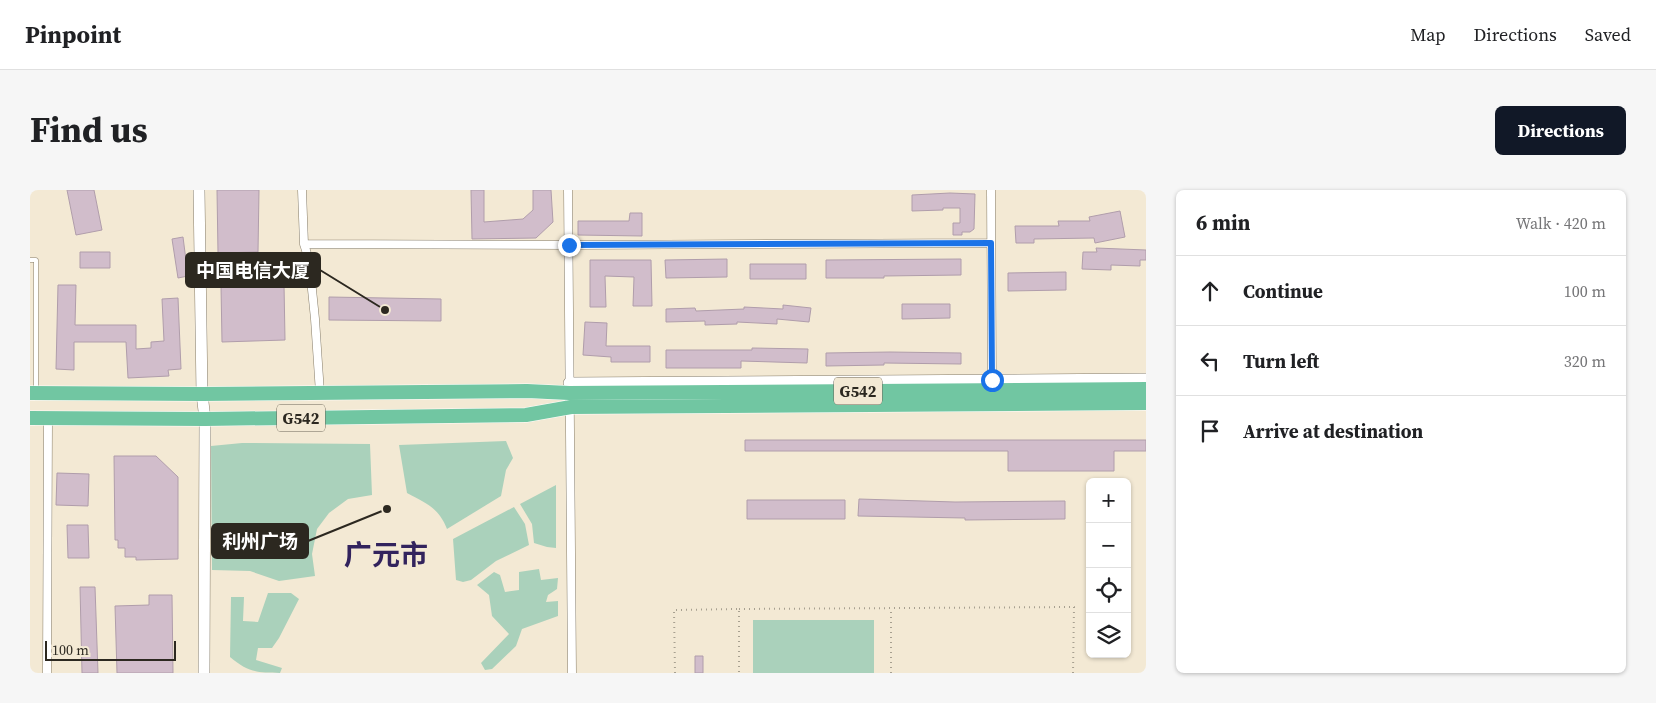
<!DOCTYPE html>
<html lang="en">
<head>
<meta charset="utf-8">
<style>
	:root { --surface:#fff; --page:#f6f6f6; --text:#202124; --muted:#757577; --line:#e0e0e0; --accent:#111827 }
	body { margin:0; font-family:"Source Serif 4","Noto Sans SC",serif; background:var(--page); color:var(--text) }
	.controls { position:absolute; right:15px; bottom:15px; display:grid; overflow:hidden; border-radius:8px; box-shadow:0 1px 4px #0004 }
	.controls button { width:45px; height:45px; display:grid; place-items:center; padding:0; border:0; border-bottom:1px solid var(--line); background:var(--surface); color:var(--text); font:25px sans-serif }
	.scale { position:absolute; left:15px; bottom:12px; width:131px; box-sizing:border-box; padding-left:5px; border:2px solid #2c2820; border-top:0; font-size:14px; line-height:18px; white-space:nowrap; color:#2c2820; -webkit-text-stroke:4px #f3e9d4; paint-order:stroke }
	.stop { position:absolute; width:15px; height:15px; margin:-11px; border:4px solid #1a73e8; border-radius:50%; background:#fff }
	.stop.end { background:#1a73e8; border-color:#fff; box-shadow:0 1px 5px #0008 }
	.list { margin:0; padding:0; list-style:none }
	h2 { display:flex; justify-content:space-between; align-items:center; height:65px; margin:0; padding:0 20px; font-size:21px }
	h2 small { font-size:16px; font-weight:400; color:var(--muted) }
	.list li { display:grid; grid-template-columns:32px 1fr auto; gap:15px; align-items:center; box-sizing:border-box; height:70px; padding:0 20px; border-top:1px solid var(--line) }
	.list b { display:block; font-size:19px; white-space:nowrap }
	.list em { font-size:16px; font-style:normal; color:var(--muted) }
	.icon { flex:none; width:28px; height:28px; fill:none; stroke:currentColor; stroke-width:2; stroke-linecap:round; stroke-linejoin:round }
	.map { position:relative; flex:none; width:1116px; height:483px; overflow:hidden; border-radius:8px }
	header { display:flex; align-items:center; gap:30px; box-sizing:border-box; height:70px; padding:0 25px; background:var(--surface); border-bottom:1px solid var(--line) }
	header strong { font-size:24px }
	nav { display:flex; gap:28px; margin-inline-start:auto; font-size:18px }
	.intro { display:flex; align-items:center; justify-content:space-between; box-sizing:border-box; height:120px; padding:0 30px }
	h1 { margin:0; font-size:35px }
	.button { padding:12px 22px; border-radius:8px; background:var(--accent); color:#fff; font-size:18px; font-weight:700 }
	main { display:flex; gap:30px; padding:0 30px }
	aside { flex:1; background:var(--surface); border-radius:8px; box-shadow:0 1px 4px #0004 }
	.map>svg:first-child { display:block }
</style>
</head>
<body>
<header>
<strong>Pinpoint</strong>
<nav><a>Map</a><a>Directions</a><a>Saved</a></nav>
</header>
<div class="intro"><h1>Find us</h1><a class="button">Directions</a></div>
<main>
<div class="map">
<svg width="1116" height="483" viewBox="0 0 1116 483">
	<rect width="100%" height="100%" fill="#f3e9d4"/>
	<path fill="#aad1bb" d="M476 251 483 268 476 280 471 306 417 339C409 318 396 313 377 303L369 255Z
		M212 253 340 254 342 305 318 309 299 323 287 339 282 364 285 386 249 391 220 381 182 380 181 256Z
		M526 295V358L517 357 504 353 502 334 490 314Z
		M484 317 495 334 499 355 466 371 441 390 433 392 426 390 423 349Z
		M509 379 511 390 528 388 527 399 518 405 516 412 528 411V426L492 439 486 456 462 479 455 480 451 473 479 444 462 426 459 405 447 395 464 382 470 385 475 402 489 400V382Z
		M238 403H261L269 409 249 448 242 458H228L226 470 252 478 250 483C227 483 218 482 200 467L201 407H214L213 431 228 432Z
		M723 430H844V483H723Z"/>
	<path fill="#d1bdcb" stroke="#b09dab" d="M37 0H64L72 40 46 45Z
		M187 0H229L228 62 188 63Z
		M441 0H454V32L493 29 503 20V0H521L523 32 506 48 442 49Z
		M920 3 945 4 944 39 940 42H932V45H923V33H930V18H913V20L882 21V5Z
		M1090 21 1095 47 1065 53 1064 48 1004 49V53H986L985 36H1029L1028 31H1060L1059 27Z
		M600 23H612V46L548 45V31H599Z
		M153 47 158 86 148 88 142 49Z
		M1066 58 1116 60V70H1110V76L1081 75V80L1052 79 1053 62H1067Z
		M50 62H80V78H50Z
		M697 69V87L636 88 635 70Z
		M931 69V85L854 86V88H796V70Z
		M560 70H621L622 116H603L604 87 575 86 576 117H560Z
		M720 74H776V89H720Z
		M1036 82V100L978 101V83Z
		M254 94 255 150 192 152 191 96Z
		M28 95H46L45 135H106V159L121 158V152L134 151 132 109 148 108 151 179 138 180 139 186 98 188 96 152H44V180L26 179Z
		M299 107 411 109V131L299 130Z
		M872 114H920V128L872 129Z
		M753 115 781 118 779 132 747 129V134L707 132V134L675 135V131L636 132V119L665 118 666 121 714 119V117L753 119Z
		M555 132 577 133 576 156H620V172H581V167L553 165Z
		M722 158 778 159 777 173 711 171V178H636V160H722Z
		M860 162 931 163V174L854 173V175L796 176V163Z
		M715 250H1116V261H1084V281H978V261H715Z
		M84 266H126L148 287V369L106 370V367H95V358H88V350H85Z
		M27 283 59 284 58 316 26 315Z
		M829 309 925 312 1035 311V329L935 330V328L828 326Z
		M717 310H815V329H717Z
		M37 335H58L59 368H38Z
		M50 397H65L68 483H52Z
		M119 405H142L143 483H87L85 416 119 415Z
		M665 466H673V483H665Z"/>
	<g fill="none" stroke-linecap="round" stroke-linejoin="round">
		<g stroke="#867d6a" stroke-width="5">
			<path id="lane" d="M0 70H6V201"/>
		</g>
		<g stroke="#867d6a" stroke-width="9">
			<path id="street" d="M272 0 274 54 539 55 961 53
				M538 0 542 483
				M961 0 962 195
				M274 54 279 70 285 129 290 203
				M17 483 18 229"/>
		</g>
		<g stroke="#867d6a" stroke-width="12">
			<path id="secondary" d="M169 0 172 204 175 229 174 483
				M539 193 1116 189"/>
		</g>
		<g stroke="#fff" stroke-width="15">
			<path id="highway" d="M0 203 172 204 497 201 539 203 1116 199
				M0 228 175 229 496 225 541 217 1116 213"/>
		</g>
		<path stroke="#a7a090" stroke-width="2" stroke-dasharray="1 4" stroke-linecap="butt" d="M709 419 1044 417 1043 483
			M645 483 644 420 709 419V483
			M861 483V418"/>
		<use href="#lane" stroke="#fff" stroke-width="4"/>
		<use href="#street" stroke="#fff" stroke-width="8"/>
		<use href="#secondary" stroke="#fff" stroke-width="11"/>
		<use href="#highway" stroke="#71c6a2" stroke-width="14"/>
	</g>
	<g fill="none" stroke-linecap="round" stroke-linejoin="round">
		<path stroke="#1a73e8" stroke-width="6" d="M539 55 961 53 962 190"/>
	</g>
	<g text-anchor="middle" stroke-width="4" stroke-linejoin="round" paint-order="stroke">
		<g fill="#f3e9d4" stroke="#686256" stroke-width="1">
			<rect x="804" y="187.5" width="48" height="27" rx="4"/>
			<rect x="247" y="214.5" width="48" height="27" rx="4"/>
		</g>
		<g font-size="16" font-weight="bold" fill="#2c2820">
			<text x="828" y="207">G542</text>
			<text x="271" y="234">G542</text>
		</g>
		<g font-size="28" font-weight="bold" fill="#32235d" stroke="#f3e9d4">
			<text x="356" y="375">广元市</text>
		</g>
	</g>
	<path fill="none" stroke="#2c2820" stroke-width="2" d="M355 120L290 80M357 319L278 351"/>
	<g fill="#2c2820" stroke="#f3e9d4" stroke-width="2">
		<circle cx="355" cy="120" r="5"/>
		<circle cx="357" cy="319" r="5"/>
	</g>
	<g fill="#2c2820" stroke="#2c2820" stroke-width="2">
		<rect x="156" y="63" width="134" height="34" rx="5"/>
		<rect x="182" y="334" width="96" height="34" rx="5"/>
	</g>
	<g font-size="19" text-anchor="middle" font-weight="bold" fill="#fff">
		<text x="223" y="87">中国电信大厦</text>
		<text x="230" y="358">利州广场</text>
	</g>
</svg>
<div class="controls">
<button>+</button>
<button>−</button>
<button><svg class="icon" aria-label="locate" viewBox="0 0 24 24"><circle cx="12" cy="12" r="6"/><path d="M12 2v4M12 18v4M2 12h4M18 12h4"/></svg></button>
<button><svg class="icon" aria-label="layers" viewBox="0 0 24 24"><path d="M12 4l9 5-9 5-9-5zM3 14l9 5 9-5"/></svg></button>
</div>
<div class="scale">100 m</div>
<div class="stop" style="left:962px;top:190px"></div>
<div class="stop end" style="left:539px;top:55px"></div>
</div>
<aside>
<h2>6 min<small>Walk · 420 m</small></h2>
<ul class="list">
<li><svg class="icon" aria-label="ahead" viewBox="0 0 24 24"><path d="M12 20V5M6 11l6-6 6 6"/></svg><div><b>Continue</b></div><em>100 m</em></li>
<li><svg class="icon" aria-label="left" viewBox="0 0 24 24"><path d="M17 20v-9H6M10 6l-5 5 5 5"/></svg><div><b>Turn left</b></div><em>320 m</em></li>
<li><svg class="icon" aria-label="arrive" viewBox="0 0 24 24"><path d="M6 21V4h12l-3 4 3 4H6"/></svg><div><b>Arrive at destination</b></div></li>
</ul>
</aside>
</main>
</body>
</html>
